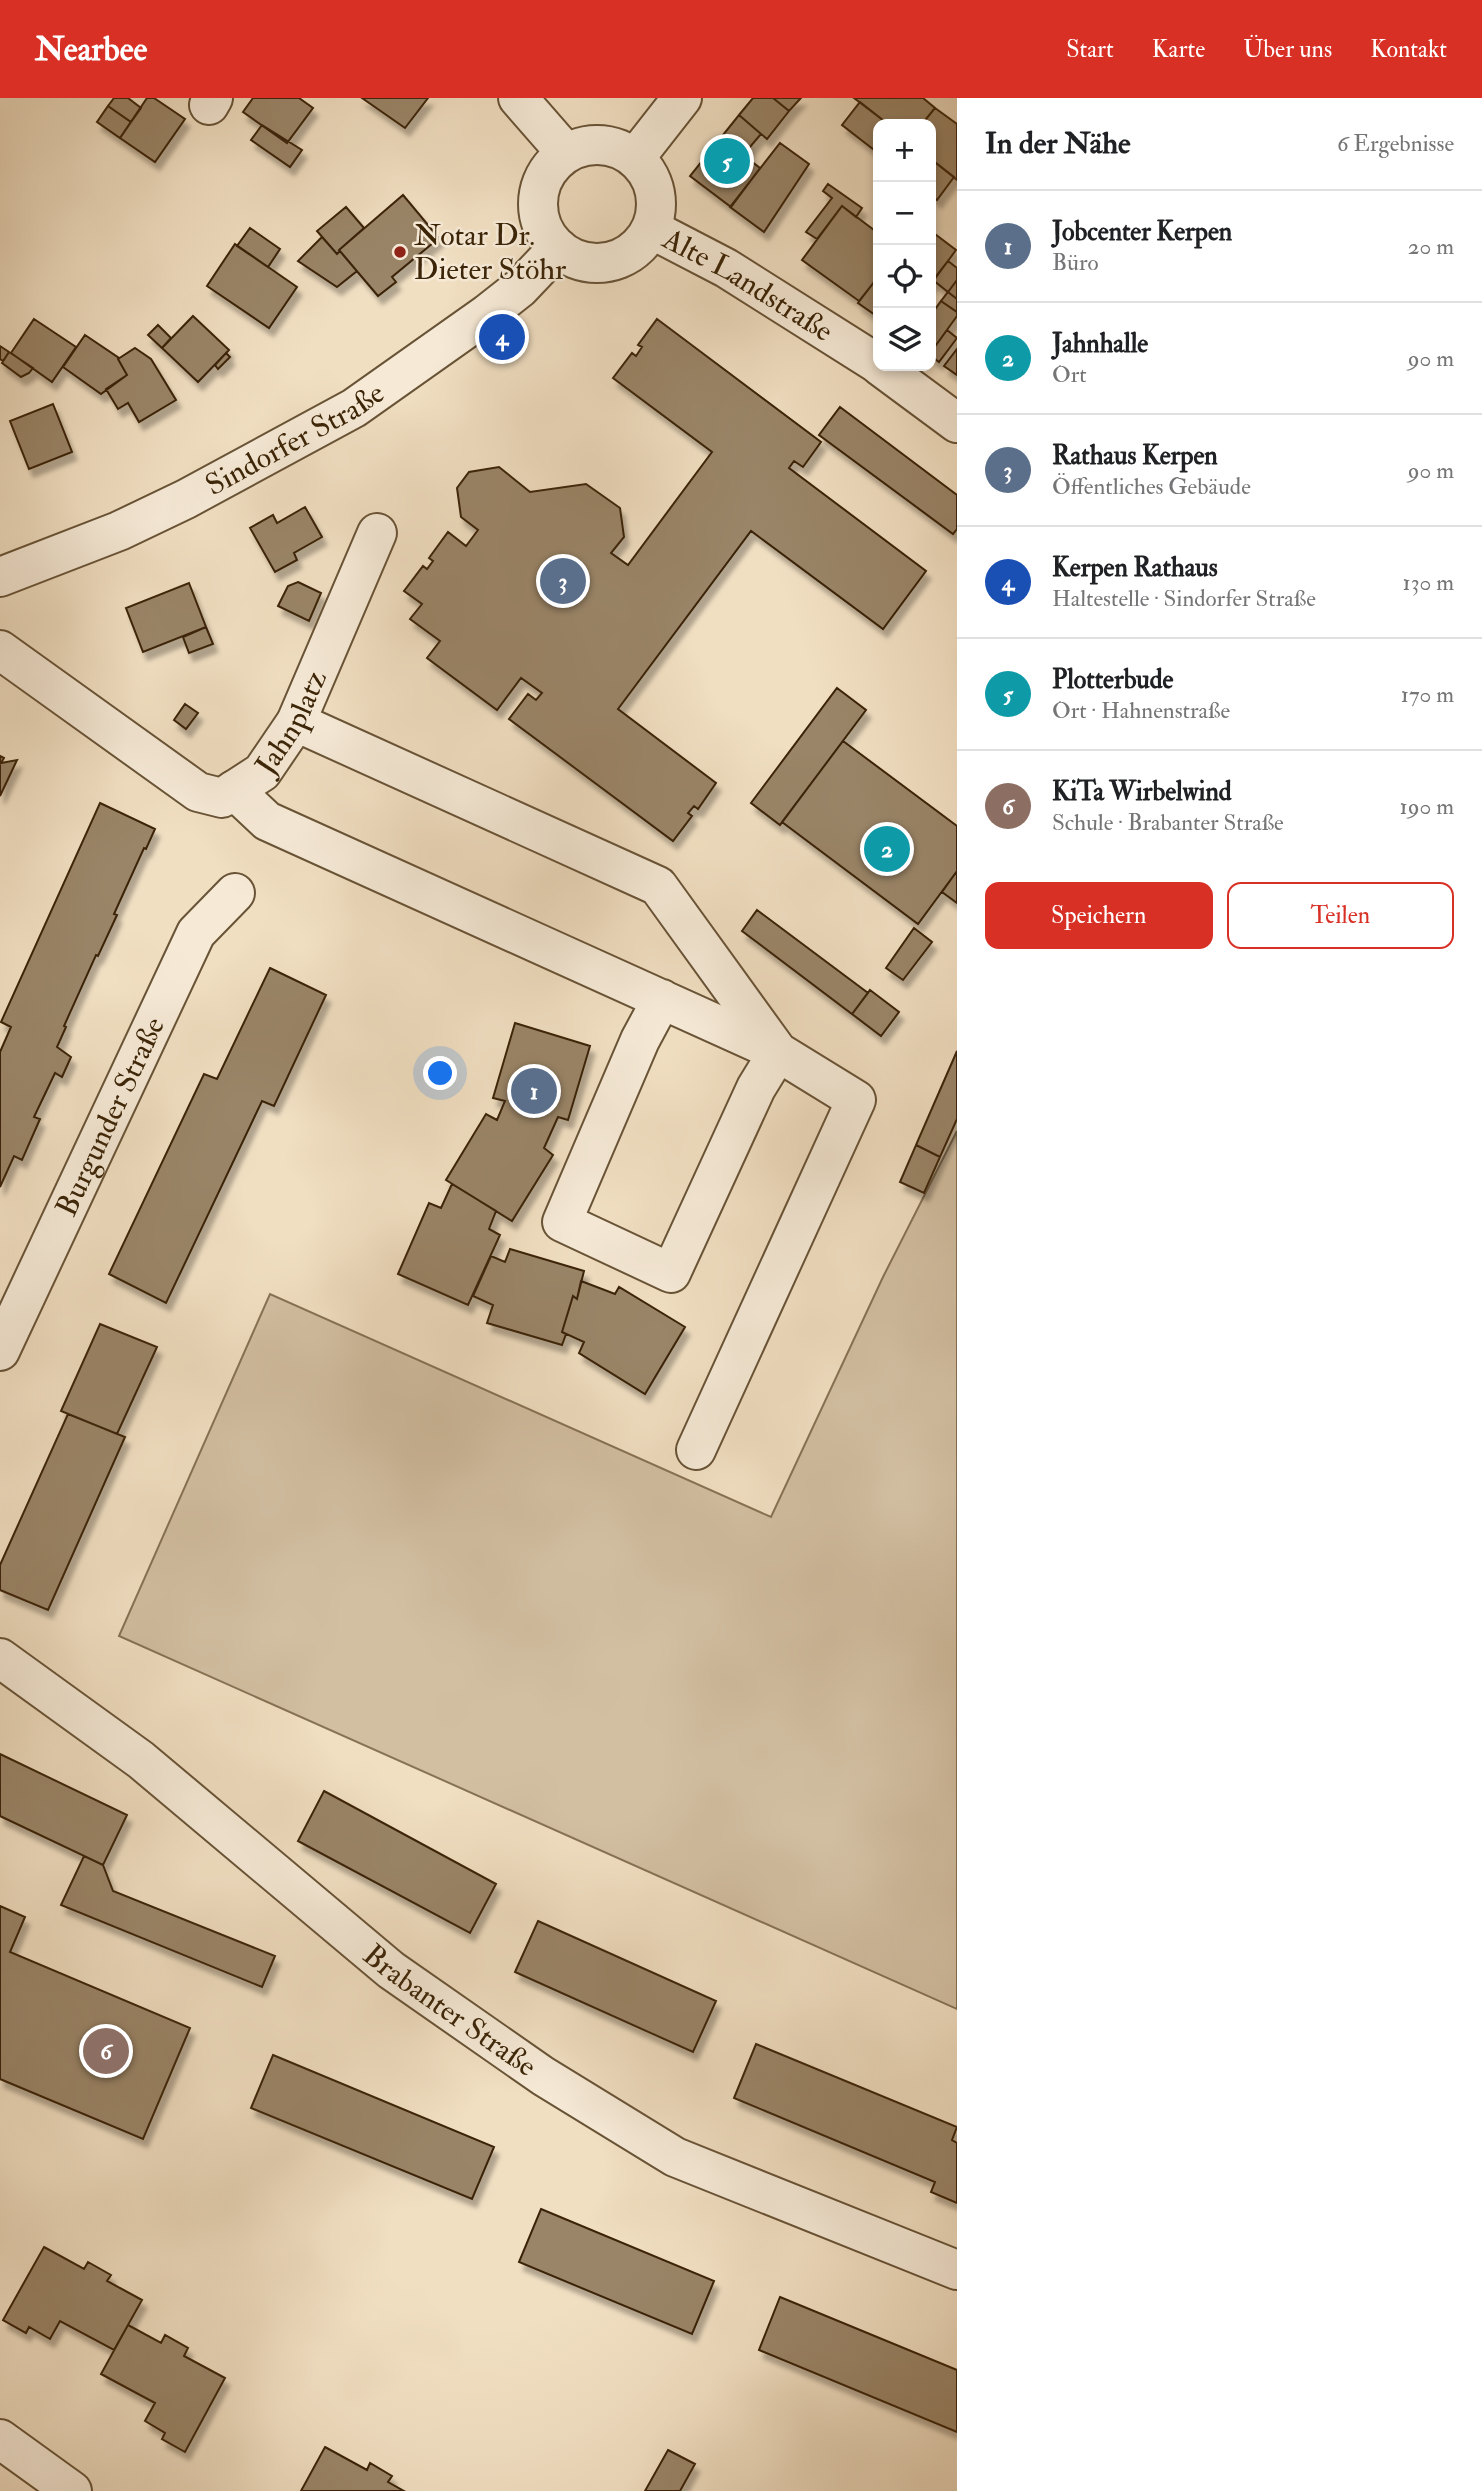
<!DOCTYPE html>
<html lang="de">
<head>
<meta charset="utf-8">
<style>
	:root { --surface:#fff; --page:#f6f6f6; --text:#202124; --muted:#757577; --line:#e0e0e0; --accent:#d93025 }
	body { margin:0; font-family:"IM FELL Double Pica",serif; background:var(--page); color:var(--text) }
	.controls { position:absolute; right:21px; top:21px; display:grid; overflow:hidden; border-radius:14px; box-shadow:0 4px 10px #0003 }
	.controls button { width:63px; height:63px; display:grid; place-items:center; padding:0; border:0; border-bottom:2px solid var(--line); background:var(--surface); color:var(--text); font:35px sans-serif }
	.you { position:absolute; left:441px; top:976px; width:24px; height:24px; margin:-18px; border:5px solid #fff; border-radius:50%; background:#1a73e8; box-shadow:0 0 0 10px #1a73e833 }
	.badge { display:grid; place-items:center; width:46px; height:46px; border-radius:50%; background:var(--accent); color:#fff; font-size:23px; font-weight:700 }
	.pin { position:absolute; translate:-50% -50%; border:4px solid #fff; box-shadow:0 2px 7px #0006 }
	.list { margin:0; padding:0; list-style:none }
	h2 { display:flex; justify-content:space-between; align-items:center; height:91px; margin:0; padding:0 28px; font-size:30px }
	h2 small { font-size:23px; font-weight:400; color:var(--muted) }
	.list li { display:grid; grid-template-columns:46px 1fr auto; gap:21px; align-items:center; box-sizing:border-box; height:112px; padding:0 28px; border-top:2px solid var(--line) }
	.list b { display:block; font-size:26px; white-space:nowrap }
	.list p { margin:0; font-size:23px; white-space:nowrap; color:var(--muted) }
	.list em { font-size:23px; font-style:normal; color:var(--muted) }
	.actions { display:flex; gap:14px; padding:21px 28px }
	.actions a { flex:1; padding:16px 0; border:2px solid var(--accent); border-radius:14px; text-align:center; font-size:24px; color:var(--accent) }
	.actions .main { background:var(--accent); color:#fff }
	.icon { flex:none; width:38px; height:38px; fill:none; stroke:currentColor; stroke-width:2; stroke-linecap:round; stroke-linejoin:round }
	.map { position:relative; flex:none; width:957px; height:2393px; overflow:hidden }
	header { display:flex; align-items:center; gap:42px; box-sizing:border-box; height:98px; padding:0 35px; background:var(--accent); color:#fff }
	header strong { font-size:33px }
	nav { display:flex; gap:38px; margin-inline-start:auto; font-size:24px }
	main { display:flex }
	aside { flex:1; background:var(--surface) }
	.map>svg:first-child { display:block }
</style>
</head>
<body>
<header>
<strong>Nearbee</strong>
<nav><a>Start</a><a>Karte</a><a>Über uns</a><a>Kontakt</a></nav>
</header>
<main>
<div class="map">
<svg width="957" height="2393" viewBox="0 0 957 2393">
	<defs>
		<filter id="shadow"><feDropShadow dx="4.5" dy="8" stdDeviation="2" flood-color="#0004"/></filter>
	</defs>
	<rect width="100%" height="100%" fill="#f1dfc2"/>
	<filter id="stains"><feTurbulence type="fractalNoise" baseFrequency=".00286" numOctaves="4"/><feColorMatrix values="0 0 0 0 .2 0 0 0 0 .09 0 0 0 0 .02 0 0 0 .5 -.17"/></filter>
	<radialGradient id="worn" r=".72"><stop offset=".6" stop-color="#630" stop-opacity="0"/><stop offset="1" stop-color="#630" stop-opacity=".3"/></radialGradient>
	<path fill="#d2bfa2" stroke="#867254" stroke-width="2" d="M957 1033V1911L119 1538 270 1196 771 1419 883 1179Z"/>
	<path fill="#9a8568" stroke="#3b2407" stroke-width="2" filter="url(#shadow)" d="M114 0H128L141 10 131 24 108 8Z
		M147 0H154L185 21 155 64 120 40Z
		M253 0H299L313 10 287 45 243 14Z
		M362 0H428L405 30Z
		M753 0H773L789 13 767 41 739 17Z
		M773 0H801L789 13Z
		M854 0H923L935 10 922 26H888Z
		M860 4 888 26H878V55L842 27Z
		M108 8 131 24 120 40 97 24Z
		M935 10 957 26V82L931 61V26H922Z
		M739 17 761 36 743 57 760 70 731 109 690 78Z
		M262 27 302 52 290 69 251 42Z
		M780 45 809 66 764 134 730 109Z
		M931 61 954 79 937 102 931 97Z
		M828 86 862 110 856 119 842 108 817 141 806 134 832 100 823 93Z
		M403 97 439 140 392 179 396 184 378 198 339 152Z
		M842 108 878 135V179L859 203 802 162Z
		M346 109 364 130 339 152 340 153 337 156 317 133Z
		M250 130 280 151 268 169 237 148Z
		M931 133 956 152 931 186Z
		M322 139 337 156 340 153 357 173 337 189 298 163Z
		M235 146 297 189 269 230 207 188Z
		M948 163 957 170V182L948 194 933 182Z
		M878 179V219L858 205Z
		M957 182V201L948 194Z
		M948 194 957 201V214L941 203Z
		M941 203 957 214V218L931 254V217Z
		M193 218 229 252 198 284 162 250Z
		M34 221 76 249 52 284 11 255Z
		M657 221 821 344 803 369 794 363 789 370 926 473 883 531 751 433 618 611 716 685 698 711 694 708 688 715 692 718 673 743 509 621 528 596 536 602 542 595 521 580 497 612 427 560 440 543 410 521 422 506 404 493 423 468 427 471 433 463 429 460 448 434 466 448 478 432 461 419 457 390 469 374 499 369 530 394 586 386 620 410 624 439 611 455 628 467 712 354 613 280 632 255 636 258 642 249 638 247Z
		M158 227 171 240 162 250 148 237Z
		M947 232 957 240 939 264 931 258V254Z
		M85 237 119 260 118 261 127 277 101 296 63 269Z
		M0 248 9 254 3 263 0 261Z
		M135 250 151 261 176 302 139 324 128 305 118 311 106 291 127 277 118 261Z
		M957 251V277L944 268Z
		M9 254 33 270 29 275 21 279 2 265Z
		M226 255 230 259 218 271 215 267Z
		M53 306 72 354 29 371 10 323Z
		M840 309 957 397V431L953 436 819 337Z
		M305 409 322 439 294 455 297 462 275 474 250 430 273 417 277 425Z
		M298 484 321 495 309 523 278 508 288 488Z
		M189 485 206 529 143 554 126 510Z
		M206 529 213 546 189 555 183 539Z
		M837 590 866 612 780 727 751 705Z
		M185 606 198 615 186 631 174 622Z
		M843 643 957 728V773L918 826 782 724Z
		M0 658 4 660 1 665 17 662 0 698Z
		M100 705 155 731 146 751 144 750 114 816 117 817 98 858 96 857 64 928 66 929 57 949 71 959 62 979 55 975 34 1019 40 1021 22 1062 14 1058 0 1089V954L11 929 1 924Z
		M957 773V805L942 794Z
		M757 812 868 895 852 916 742 833Z
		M914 830 932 844 903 882 886 870Z
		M270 870 326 897 274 1008 262 1003 166 1205 109 1176 204 976 217 981Z
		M870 892 899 914 881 938 852 916Z
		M515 925 590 948 568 1022 558 1019 544 1050 553 1057 512 1123 446 1082 486 1016 497 1022 505 1003 493 1000Z
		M957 953V1021L940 1059 916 1047Z
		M916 1047 940 1059 924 1095 900 1084Z
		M452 1086 496 1113 489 1131 500 1137 468 1207 398 1176 429 1105 441 1110Z
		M510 1151 584 1173 577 1201 573 1198 562 1234 566 1236 562 1247 487 1225 493 1207 473 1198 491 1158 505 1164Z
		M581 1183 615 1196 619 1189 685 1229 645 1296 579 1255 584 1244 562 1234 573 1198 577 1201Z
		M100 1226 157 1249 117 1336 61 1313Z
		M68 1316 125 1339 48 1512 0 1492V1467Z
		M0 1656 127 1717 103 1767 0 1718Z
		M324 1693 496 1786 470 1835 298 1743Z
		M84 1758 103 1767 113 1793 275 1858 262 1889 61 1807Z
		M0 1808 25 1819 10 1854 190 1930 143 2041 0 1981Z
		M538 1823 716 1903 693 1954 515 1874Z
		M756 1946 957 2029 952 2042 957 2045V2105L931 2094 935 2084 734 2000Z
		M273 1957 494 2049 472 2101 251 2010Z
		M541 2111 714 2183 692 2236 519 2164Z
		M44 2149 84 2171 88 2164 111 2177 107 2183 142 2202 114 2252 60 2223 50 2241 29 2229 26 2235 3 2222Z
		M780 2199 957 2272V2334L759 2252Z
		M128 2227 161 2245 165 2237 188 2250 184 2258 225 2280 185 2354 162 2341 165 2335 145 2323 155 2305 101 2276Z
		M325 2349 367 2372 370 2365 392 2378 388 2384 404 2393H301Z
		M668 2352 695 2366 680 2393H645Z"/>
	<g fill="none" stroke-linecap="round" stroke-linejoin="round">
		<g stroke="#685336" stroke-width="42">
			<g id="minor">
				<path d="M518 0 566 55"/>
				<path d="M209 7 213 0"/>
				<circle cx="597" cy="106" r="59"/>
				<path d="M635 60 682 0"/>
				<path id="s1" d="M651 131 726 170 878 266"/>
				<path d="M880 268 957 325"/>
				<path id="s2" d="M0 479 119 433 186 401 354 310 487 216 520 190 558 150"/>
				<path id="s3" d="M0 552 198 694 222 700 262 674 296 624 377 435"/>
				<path d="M296 624 658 788 778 954 856 1002 696 1352"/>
				<path d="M234 692 267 723 778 954 756 990 671 1175 562 1124 640 942 662 901"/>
				<path id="s4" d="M0 1253 196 835 235 795"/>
				<path id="s5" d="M0 1560 141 1662 391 1872 543 1978 675 2059 957 2172"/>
				<path d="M0 2341 72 2393"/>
			</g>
		</g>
		<use href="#minor" stroke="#f6ead7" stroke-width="38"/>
	</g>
	<circle fill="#8f2418" stroke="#f6ead7" stroke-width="2.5" cx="400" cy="154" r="7"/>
	<g text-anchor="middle" stroke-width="5" stroke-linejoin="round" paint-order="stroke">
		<g font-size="30" fill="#3b2407" stroke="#f6ead7" text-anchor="start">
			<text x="414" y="147">Notar Dr.<tspan x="414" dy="34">Dieter Stöhr</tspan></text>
		</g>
		<g font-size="30" fill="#3b2407" stroke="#f6ead7">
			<text dy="10" stroke="none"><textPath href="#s1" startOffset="112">Alte Landstraße</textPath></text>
			<text dy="10" stroke="none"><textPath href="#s2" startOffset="326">Sindorfer Straße</textPath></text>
			<text dy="10" stroke="none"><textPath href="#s3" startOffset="374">Jahnplatz</textPath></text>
			<text dy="10" stroke="none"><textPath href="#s4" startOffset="259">Burgunder Straße</textPath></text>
			<text dy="10" stroke="none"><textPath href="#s5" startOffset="572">Brabanter Straße</textPath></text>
		</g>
	</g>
	<rect width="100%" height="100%" filter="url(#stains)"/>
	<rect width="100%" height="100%" fill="url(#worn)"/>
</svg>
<div class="controls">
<button>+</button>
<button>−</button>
<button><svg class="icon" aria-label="locate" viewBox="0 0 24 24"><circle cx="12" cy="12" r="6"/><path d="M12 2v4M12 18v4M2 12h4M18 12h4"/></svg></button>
<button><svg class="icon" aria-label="layers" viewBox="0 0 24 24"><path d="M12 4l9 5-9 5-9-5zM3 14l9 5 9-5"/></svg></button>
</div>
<div class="you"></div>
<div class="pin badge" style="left:534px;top:993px;background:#5c6f8a">1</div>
<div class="pin badge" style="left:887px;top:751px;background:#0f9aa8">2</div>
<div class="pin badge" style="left:563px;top:483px;background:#5c6f8a">3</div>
<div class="pin badge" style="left:502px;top:239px;background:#1a4fb4">4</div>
<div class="pin badge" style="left:727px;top:63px;background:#0f9aa8">5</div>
<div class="pin badge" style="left:106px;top:1953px;background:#8d6e63">6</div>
</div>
<aside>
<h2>In der Nähe<small>6 Ergebnisse</small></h2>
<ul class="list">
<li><span class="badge" style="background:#5c6f8a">1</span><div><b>Jobcenter Kerpen</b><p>Büro</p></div><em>20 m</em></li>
<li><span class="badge" style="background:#0f9aa8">2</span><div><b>Jahnhalle</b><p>Ort</p></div><em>90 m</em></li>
<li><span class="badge" style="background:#5c6f8a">3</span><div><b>Rathaus Kerpen</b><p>Öffentliches Gebäude</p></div><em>90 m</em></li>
<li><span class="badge" style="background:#1a4fb4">4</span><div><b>Kerpen Rathaus</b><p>Haltestelle · Sindorfer Straße</p></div><em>130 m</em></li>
<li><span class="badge" style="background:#0f9aa8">5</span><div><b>Plotterbude</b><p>Ort · Hahnenstraße</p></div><em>170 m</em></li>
<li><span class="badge" style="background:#8d6e63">6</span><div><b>KiTa Wirbelwind</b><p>Schule · Brabanter Straße</p></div><em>190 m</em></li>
</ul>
<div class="actions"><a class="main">Speichern</a><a>Teilen</a></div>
</aside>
</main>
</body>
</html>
